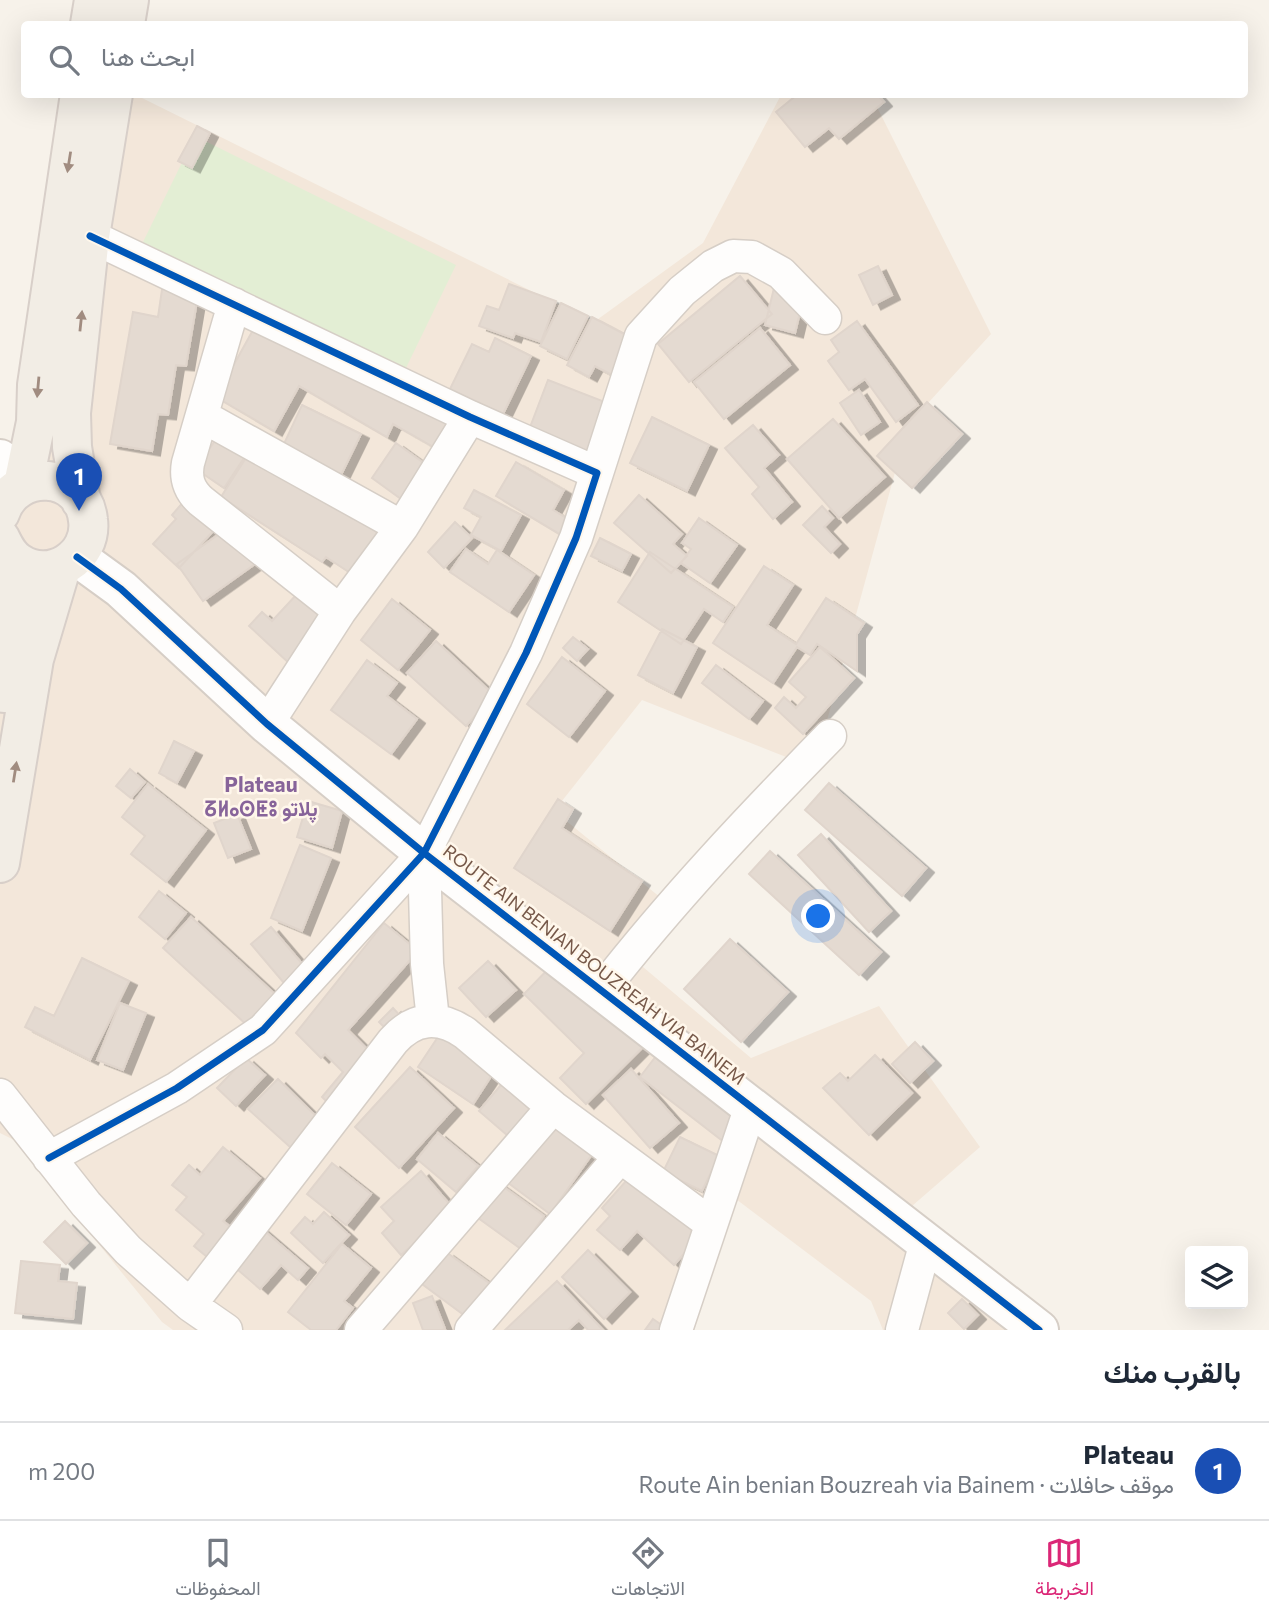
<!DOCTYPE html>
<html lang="ar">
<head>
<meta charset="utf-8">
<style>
	:root { --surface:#fff; --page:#f2f2f3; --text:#1f2937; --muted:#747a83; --line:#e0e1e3; --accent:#db2777 }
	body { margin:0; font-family:Commissioner,Vazirmatn,"Noto Sans Tifinagh",sans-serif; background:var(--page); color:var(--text); direction:rtl }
	.controls { position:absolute; right:21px; bottom:21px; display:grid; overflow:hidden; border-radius:7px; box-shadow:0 7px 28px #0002 }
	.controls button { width:63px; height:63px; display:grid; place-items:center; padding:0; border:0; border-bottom:2px solid var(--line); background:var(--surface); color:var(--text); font:35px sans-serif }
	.you { position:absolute; left:819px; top:917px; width:24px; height:24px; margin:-18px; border:5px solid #fff; border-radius:50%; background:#1a73e8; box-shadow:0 0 0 10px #1a73e833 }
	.badge { display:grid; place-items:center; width:46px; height:46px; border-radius:50%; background:var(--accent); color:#fff; font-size:23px; font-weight:700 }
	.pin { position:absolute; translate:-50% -58px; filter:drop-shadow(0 2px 4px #0008) }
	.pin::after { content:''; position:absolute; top:37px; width:24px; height:21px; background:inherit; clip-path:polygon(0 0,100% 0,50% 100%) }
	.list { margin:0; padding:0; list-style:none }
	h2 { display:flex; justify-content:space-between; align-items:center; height:91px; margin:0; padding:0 28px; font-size:30px }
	h2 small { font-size:23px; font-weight:400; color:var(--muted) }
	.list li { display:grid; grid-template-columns:46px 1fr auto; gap:21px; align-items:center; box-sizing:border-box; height:98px; padding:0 28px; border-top:2px solid var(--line) }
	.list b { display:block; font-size:26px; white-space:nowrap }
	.list p { margin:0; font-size:23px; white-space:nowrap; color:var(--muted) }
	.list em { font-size:23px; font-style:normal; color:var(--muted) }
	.icon { flex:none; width:38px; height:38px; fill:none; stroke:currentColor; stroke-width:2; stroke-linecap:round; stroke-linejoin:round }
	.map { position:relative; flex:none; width:1269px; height:1330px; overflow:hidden; direction:ltr }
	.search { position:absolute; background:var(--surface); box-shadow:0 7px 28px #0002; left:21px; right:21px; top:21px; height:77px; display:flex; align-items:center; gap:18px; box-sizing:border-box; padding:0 24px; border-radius:7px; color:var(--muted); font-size:26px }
	.sheet { height:189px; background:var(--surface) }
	nav { display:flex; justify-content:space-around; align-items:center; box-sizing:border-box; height:98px; border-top:2px solid var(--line); background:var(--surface); font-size:19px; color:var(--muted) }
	nav a { display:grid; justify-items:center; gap:4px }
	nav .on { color:var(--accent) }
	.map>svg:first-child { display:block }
</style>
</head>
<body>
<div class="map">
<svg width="1269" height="1330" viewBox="0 0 1269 1330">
	<defs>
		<filter id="shadow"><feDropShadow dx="8" dy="4.5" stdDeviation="0" flood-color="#0004"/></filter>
	</defs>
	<rect width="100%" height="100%" fill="#f7f2ea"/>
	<path fill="#f3e7da" d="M111 95H136L594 322 703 243 781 95H871L991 334 908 425 814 768 642 700 554 811 666 902 624 951 751 1058 879 1006 980 1147 897 1219 1039 1330H883L871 1301 724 1190 678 1330H173L162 1322 14 1140 0 1133V524Z"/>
	<path fill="#e3eed4" d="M195 136 456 265 404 372 143 242Z"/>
	<path fill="#e4dad1" stroke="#e0d5cc" stroke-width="2" filter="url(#shadow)" d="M798 94H877L884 102 839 139 829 128 805 147 776 112Z
		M197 126 210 133 192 168 178 161Z
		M878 266 892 295 873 305 859 275Z
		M740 276 772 314 689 382 658 344Z
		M776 280 806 287 795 333 765 325Z
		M163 283 199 289 186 366 176 365 168 415 158 414 152 451 110 444 133 312 158 317Z
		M509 284 556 301 541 342 515 333 513 338 479 326 487 306 499 310Z
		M561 303 588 316 567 359 540 346Z
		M592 317 645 345 626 382 595 366 589 377 567 365Z
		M258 321 401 403 407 392 454 419 437 449 393 424 387 437 299 386 274 431 216 397Z
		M857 321 918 405 896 422 865 379 849 390 828 361 839 352 831 340Z
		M760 328 790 365 724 419 694 382Z
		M495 338 531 356 503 414 450 389 472 344 489 352Z
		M548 380 610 404 591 454 529 430Z
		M859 390 880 422 861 435 840 403Z
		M927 402 962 434 912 488 877 456Z
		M302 405 361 434 341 475 283 446Z
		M652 417 709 445 687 491 630 463Z
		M833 419 885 477 839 518 787 459Z
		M753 425 779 455 764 468 792 502 773 519 752 494 759 487 725 448Z
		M218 436 246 455 224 488 196 469Z
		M396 443 432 469 408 504 372 478Z
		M251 450 381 535 355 576 326 557 322 562 221 497Z
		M516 462 564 490 553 510 576 524 568 539 496 496Z
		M474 490 521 515 501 551 471 535 481 517 464 508Z
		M639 495 682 534 673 544 687 556 671 573 614 523Z
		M185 500 216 528 179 568 153 544 176 519 172 515Z
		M822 506 833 518 824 527 840 544 831 553 803 525Z
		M699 518 737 545 710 583 681 563 691 549 682 543Z
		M455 522 472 538 444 568 428 552Z
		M229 527 255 564 203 601 177 564Z
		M600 538 631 554 622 571 591 556Z
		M466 549 488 564 497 550 534 575 509 612 450 572Z
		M650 552 733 607 723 622 704 609 681 644 618 602Z
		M764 566 793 585 767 625 796 644 826 598 864 623 857 634V671L817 644 810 655 797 647 773 683 713 643Z
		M298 593 329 621 290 664 249 626 262 612 272 621Z
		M392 599 430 630 398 670 361 640Z
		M662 629 697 647 673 693 638 675Z
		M573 637 588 649 577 661 563 648Z
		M436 641 494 695 466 726 407 673Z
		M820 647 854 678 803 734 775 708 784 697 796 708 806 697 789 682Z
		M562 657 605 691 569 737 527 704Z
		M367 660 397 683 387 696 417 719 391 754 331 710Z
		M716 665 763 701 749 719 702 683Z
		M174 741 194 751 177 783 159 773Z
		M130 769 145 782 131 798 116 786Z
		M829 783 926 868 902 896 805 810Z
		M148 784 206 830 166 882 131 854 145 836 122 817Z
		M558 799 573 809 562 828 642 881 610 931 514 868Z
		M308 801 342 811 332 848 297 837Z
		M237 814 251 849 228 858 214 823Z
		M821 834 891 911 869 932 798 855Z
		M300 845 331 858 302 931 271 918Z
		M770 851 881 952 859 975 749 874Z
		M159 891 186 913 165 939 139 917Z
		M191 917 277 996 249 1027 163 948Z
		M384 923 418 951 348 1030 376 1058 334 1109 322 1097 343 1072 325 1054 321 1058 296 1033Z
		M271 927 304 966 284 983 251 944Z
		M730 939 788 992 741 1042 684 989Z
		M82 958 129 981 90 1060 25 1027 35 1007 54 1016Z
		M488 961 516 990 486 1017 459 988Z
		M556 961 643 1047 586 1104 560 1078 584 1053 524 994Z
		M120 1003 146 1013 123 1070 97 1060Z
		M393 1008 404 1020 390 1033 379 1022Z
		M442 1031 497 1067 473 1104 418 1067Z
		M915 1042 933 1061 910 1083 892 1064Z
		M660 1051 744 1116 724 1142 640 1077Z
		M875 1055 912 1093 869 1135 823 1088 840 1073 848 1081Z
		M246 1058 265 1075 236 1106 217 1088Z
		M410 1067 454 1108 399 1168 355 1127Z
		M631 1069 679 1123 650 1148 603 1095Z
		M278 1079 324 1124 300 1156 248 1109Z
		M506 1079 542 1110 515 1142 479 1111Z
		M553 1120 595 1150 550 1214 507 1182Z
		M438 1133 478 1166 456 1192 417 1159Z
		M680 1137 719 1156 702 1191 663 1172Z
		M223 1147 260 1178 223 1221 237 1232 212 1261 194 1246 204 1234 176 1210 187 1197 172 1185 189 1165 200 1175Z
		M332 1163 371 1194 346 1225 307 1194Z
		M421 1171 458 1214 426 1233 401 1255 382 1233 394 1221 381 1207Z
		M635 1171 703 1232 674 1265 637 1231 620 1250 597 1230 610 1216 602 1208Z
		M497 1182 544 1216 521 1249 474 1215Z
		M324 1212 349 1235 323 1263 291 1233 305 1217 313 1224Z
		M65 1221 87 1243 66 1264 44 1242Z
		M260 1227 308 1268 298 1280 281 1265 260 1289 230 1263Z
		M342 1244 371 1268 344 1301 353 1308 336 1330H311L288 1312Z
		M588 1250 630 1292 604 1319 562 1277Z
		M446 1252 496 1288 472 1321 422 1284Z
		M21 1261 60 1265 58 1281 77 1283 73 1319 15 1313Z
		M557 1281 603 1330H588L579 1320 568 1330H505Z
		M432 1296 445 1329 442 1330H423L413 1303Z
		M962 1299 978 1315 964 1329 948 1313Z
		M653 1319 669 1330H645Z"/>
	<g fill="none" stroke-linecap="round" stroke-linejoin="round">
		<g stroke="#d6cec6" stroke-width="35">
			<path id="street" d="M234 304 188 463C185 479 189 490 201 501L340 611
				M202 416 402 527
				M597 473 641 336 682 291 713 266 733 256 752 257 781 273 825 318
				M267 724 340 611 402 527 470 417
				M424 853 427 964 433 1020
				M602 990C673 899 749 819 830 736
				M0 1095 86 1204 128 1250 190 1305 393 1041C414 1017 439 1015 465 1033L553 1107 710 1223
				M49 1158 177 1088 263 1030 424 853 526 653 576 538 597 473 470 417 90 236
				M190 1305 226 1330
				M361 1330 553 1107
				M471 1330 620 1157
				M676 1330 751 1106
				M902 1330 926 1242"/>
		</g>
		<g stroke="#d6cec6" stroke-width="42">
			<path id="secondary" d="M0 459 17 488
				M77 557 121 589 267 724 424 853 1039 1330"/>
		</g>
		<g stroke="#d8cfc9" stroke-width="42">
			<path id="primary" d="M90 24 94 0
				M125 24 129 0
				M23 485 36 422 37 385 80 94
				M81 501 72 447 71 413 90 236 113 94
				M0 513C15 467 83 471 88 520 93 557 50 584 19 563 9 557 5 548 0 538
				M4 693 19 563
				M0 863 34 659 61 568"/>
		</g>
		<use href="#street" stroke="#fefdfc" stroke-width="32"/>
		<use href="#secondary" stroke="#fefdfc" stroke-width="38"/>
		<use href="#primary" stroke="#f2ede5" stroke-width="38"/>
		<g stroke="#fff7eb" stroke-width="11">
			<path id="cycleway" d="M77 557 121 589 267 724 424 853 1039 1330
				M49 1158 177 1088 263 1030 424 853 526 653 576 538 597 473 470 417 90 236"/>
		</g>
		<use href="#cycleway" stroke="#0057b8" stroke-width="7"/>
	</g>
	<defs><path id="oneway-solid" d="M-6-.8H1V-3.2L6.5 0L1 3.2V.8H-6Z" transform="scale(1.75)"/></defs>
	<g fill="#a18c80">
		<use href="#oneway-solid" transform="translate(69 162) rotate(99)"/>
		<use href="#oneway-solid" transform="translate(81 321) rotate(-84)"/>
		<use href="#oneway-solid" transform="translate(38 387) rotate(95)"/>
		<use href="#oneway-solid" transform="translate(15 772) rotate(-81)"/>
	</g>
	<g text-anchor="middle" stroke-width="5" stroke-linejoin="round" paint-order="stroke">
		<g font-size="18" fill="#765849" stroke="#fff7eb">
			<text transform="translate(594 965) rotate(38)" y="6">ROUTE AIN BENIAN BOUZREAH VIA BAINEM</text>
		</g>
		<g font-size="21" font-weight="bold" fill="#87649a" stroke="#fff7eb">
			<text x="261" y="792">Plateau<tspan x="261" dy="24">ⵒⵍⴰⵙⵟⵓ پلاتو</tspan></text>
		</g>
	</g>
</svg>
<div class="controls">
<button><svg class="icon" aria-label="layers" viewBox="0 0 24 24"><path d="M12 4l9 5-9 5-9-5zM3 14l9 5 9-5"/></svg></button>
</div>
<div class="you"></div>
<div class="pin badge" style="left:79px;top:511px;background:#1a4fb4">1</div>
<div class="search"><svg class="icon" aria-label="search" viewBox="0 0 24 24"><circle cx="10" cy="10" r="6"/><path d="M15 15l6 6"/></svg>ابحث هنا</div>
</div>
<section class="sheet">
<h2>بالقرب منك<small></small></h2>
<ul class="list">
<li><span class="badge" style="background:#1a4fb4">1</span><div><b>Plateau</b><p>موقف حافلات · Route Ain benian Bouzreah via Bainem</p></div><em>200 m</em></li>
</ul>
</section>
<nav>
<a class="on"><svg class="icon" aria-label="map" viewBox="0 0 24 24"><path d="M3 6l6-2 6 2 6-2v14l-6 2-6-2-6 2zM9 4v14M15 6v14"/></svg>الخريطة</a>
<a><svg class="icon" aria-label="directions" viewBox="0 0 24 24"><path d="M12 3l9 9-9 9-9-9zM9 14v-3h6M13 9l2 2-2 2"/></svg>الاتجاهات</a>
<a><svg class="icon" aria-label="saved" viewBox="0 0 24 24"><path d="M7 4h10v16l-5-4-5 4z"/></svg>المحفوظات</a>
</nav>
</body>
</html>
